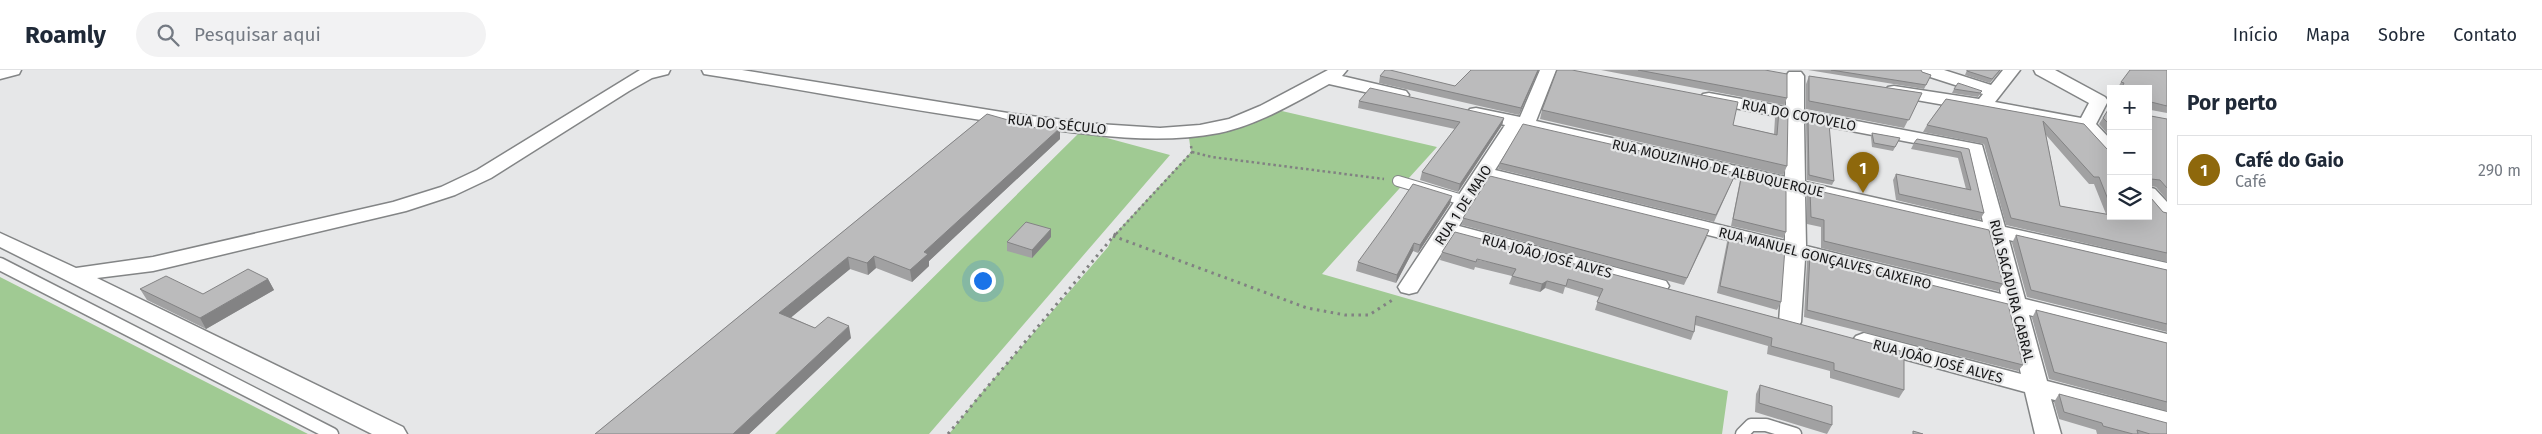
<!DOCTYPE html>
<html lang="pt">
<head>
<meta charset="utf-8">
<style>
	:root { --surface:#fff; --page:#f2f2f3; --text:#1f2937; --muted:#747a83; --line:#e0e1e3; --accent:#8e680c }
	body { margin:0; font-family:"Fira Sans",sans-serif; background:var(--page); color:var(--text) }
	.controls { position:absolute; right:15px; top:15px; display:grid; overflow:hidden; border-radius:0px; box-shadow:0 5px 20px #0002 }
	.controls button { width:45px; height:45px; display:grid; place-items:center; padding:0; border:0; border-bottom:1px solid var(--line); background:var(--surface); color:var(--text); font:25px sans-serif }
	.you { position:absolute; left:982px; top:210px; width:18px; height:18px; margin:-12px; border:4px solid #fff; border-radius:50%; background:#1a73e8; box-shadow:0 0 0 8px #1a73e833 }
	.badge { display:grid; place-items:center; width:32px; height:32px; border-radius:50%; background:var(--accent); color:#fff; font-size:16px; font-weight:700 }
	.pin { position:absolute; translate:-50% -41px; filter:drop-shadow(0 1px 2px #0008) }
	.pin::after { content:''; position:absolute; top:26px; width:18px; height:15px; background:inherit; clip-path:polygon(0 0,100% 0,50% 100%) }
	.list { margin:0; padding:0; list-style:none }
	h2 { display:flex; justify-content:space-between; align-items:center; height:65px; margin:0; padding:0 20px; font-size:21px }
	h2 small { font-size:16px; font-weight:400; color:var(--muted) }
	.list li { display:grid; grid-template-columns:32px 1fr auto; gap:15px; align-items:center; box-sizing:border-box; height:70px; margin:0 10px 10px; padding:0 10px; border:1px solid var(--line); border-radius:0px }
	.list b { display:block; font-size:19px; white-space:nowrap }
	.list p { margin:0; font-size:16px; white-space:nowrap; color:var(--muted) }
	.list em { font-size:16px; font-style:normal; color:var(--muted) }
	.icon { flex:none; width:28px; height:28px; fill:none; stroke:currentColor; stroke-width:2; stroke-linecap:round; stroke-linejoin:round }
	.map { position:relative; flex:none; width:2167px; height:364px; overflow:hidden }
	header { display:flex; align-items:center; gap:30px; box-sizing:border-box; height:70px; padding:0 25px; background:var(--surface); border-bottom:1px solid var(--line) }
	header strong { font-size:24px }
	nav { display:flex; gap:28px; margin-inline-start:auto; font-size:18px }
	.search { width:350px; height:45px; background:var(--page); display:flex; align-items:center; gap:12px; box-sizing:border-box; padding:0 18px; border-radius:28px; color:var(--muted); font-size:19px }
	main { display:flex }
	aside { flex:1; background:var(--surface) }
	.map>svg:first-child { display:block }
</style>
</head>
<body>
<header>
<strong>Roamly</strong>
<div class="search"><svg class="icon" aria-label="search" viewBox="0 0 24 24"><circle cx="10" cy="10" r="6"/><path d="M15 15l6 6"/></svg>Pesquisar aqui</div>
<nav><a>Início</a><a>Mapa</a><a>Sobre</a><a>Contato</a></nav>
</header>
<main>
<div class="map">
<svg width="2167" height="364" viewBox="0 0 2167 364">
	<rect width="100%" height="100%" fill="#e6e7e8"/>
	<path fill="#a0ca93" d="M1269 38 1437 77 1322 204 1728 321 1722 364H949L978 327 1108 177 1113 166 1191 82 1188 61Z
		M1081 61 1170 85 929 364H775Z
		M0 207 308 364H0Z"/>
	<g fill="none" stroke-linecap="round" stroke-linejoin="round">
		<g stroke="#838586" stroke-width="12">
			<path id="service-far1" d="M1398 111 1466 131"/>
		</g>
		<g stroke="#838586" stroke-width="15">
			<path id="service" d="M0 194 332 364
				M1742 364 1751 355H1766L1795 364"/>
		</g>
		<g stroke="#838586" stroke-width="3">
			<path id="minor" d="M0 0H21L19 4 0 9Z
				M640 0H670L668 4 652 8 629 21 491 108 455 125 406 141 153 201 97 208 403 357 407 364H372L0 177V163L76 198 153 187 393 132 441 117 477 100Z
				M702 0H742L1014 44 1098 54 1160 58 1200 55 1229 49 1260 36 1328 0H1347L1342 6 1406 21 1409 25 1406 29 1400 30 1329 14C1294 33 1258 55 1219 63 1157 75 1093 65 1031 57 923 43 817 22 710 5L704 4Z
				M1540 0H1556L1536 51 1785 107 1786 48 1703 32 1700 28 1703 24 1709 23 1786 37V6L1789 2H1801L1804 6V41L1982 75 2005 157 2167 193V207L2009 170 2025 229 2167 264V280L2029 245 2047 311 2167 342V360L2051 329 2061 364H2035L2025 322 1856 276 1852 271 1856 266 1864 263 2021 304 2005 239 1805 189 1801 252 1798 257 1790 259 1782 257 1779 252 1784 184 1488 110 1459 156 1666 211 1669 216 1666 221 1658 223 1452 167 1417 222 1409 224 1401 222 1398 217 1505 55 1470 47 1467 43 1470 39 1476 38 1520 47ZM1804 52 1967 83 1983 152 1805 112ZM1521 59 1785 119V171L1495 100ZM1805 124 1987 165 2001 224 1806 176Z
				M1919 0H1944L1991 15 2003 0H2020L1995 32 2081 48 2089 33 2036 4 2034 0H2055L2105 27 2108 31 2096 54 2111 70V87L2104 85 2081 59 1888 25 1885 21 1888 17 1894 16 1979 29 1983 24 1921 4Z
				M2148 117 2155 119 2167 132V150L2160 148 2148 135Z"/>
		</g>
		<path stroke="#818182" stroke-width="2.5" stroke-dasharray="2.5 3" stroke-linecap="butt" d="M1192 82 1212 87 1384 109
			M1116 164 1192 82 1191 76"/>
		<path stroke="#818182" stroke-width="3" stroke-dasharray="2.5 4.5" stroke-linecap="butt" d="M1113 166 1307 238 1345 245H1369L1394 229
			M948 364 1117 162"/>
		<use href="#service-far1" stroke="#fff" stroke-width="10"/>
		<use href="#service" stroke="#fff" stroke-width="12"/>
		<use href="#minor" fill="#fff" fill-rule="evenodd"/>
	</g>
	<path fill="#a1a1a2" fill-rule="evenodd" d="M1539 0 1519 45 1379 13 1380 6 1455 16Z
		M1601 0H1765L1787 28 1784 35Z
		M1808 0H1921L1922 2 1931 5 1924 19Z
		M1967 0H2001L1990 13 1965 5Z
		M2167 0V43L2151 40V46L2167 49V130L2156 117 2151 116V128L2163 142 2167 143V192L2006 155 1984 74 1923 62 1927 55 1946 29 2084 54 2107 79 2111 80V146H2148V19H2117L2121 12ZM2046 65 2089 114H2094L2106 144 2060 136Z
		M1809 6 1922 23 1904 58 1806 39V14Z
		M1954 19 1982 21 1978 27 1952 23Z
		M1359 31 1504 48 1502 55 1458 122 1420 110 1422 102 1455 59 1358 38Z
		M2111 35V68L2099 54Z
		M1542 40 1733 55 1774 64 1775 48 1779 40 1787 96 1783 105 1540 49Z
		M987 44 1060 69 929 191V196L912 212 876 198 868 205 850 199 791 247 815 258 851 268 749 364H595Z
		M1808 50 1834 111 1832 115 1807 110 1806 54Z
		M1872 63 1900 68 1893 81 1872 77 1871 67Z
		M1914 73 1969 79 1984 143 1980 150 1896 130 1893 110 1896 104 1966 119 1958 88 1911 79Z
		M1500 93 1736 103 1714 152 1498 99Z
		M1742 104 1786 162 1783 168 1731 156 1740 110Z
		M1810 119 2003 214 1998 221 1821 178V157L1807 154V125Z
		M1450 134 1418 183 1413 181 1396 213 1356 201 1358 192Z
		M1463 148 1707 167 1684 215 1462 155Z
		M1730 164 1781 232 1777 240 1717 223 1727 172Z
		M2016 165 2167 200V262L2027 227 2012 173Z
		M1051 167 1032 188 1007 181V172Z
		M1442 182 1904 282V320L1899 328 1830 308V301L1767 284 1768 276 1695 255 1694 262 1691 270 1595 240 1599 227 1565 217 1563 224 1545 218 1540 222 1509 214 1512 206 1475 197 1474 200 1440 190Z
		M1810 185 2023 295 2018 301 1804 247 1807 191Z
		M268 209 274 220 206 259 147 230 140 219 203 224Z
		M2036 240 2167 273V341L2049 309 2032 248Z
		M1760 315 1832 355 1827 364 1755 342 1756 324Z
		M2059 324 2167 364H2097L2096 360 2059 349 2054 332Z"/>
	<path fill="#838384" d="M1538 0H1539L1519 45 1521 38Z
		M1504 48 1502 55 1458 122 1460 114Z
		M1060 58V69L929 191V196L912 212 910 200 924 182Z
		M1452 126 1450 134 1418 183 1420 175Z
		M1051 159V167L1032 188V180Z
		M1414 173 1413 181 1396 213 1397 205Z
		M874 186 876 198 868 205 867 193Z
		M848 187 850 199 782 255 779 243Z
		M268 209 274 220 206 259 200 248Z
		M1547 211 1545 218 1540 222 1542 214Z
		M849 256 851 268 749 364H733Z"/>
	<path fill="#bbbbbc" stroke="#838384" d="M1385 0H1390L1455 16 1471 0H1538L1521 38 1380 6Z
		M1557 0H1572L1738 32 1733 55 1777 65 1779 40 1788 41 1787 96 1542 40Z
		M1638 0H1765L1787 4V28Z
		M1831 0H1921L1922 2 1931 5 1926 15Z
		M1967 0H2000L1992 9 1967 1Z
		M2130 0H2167V36L2151 32V46L2167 49V118L2160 110 2151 109V128L2163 142 2167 143V183L2011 148 1987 68 1927 55 1946 29 2084 54 2107 79 2111 80V137L2099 107H2094L2043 51 2060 136 2111 145V146H2148V19H2121L2124 13 2121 12Z
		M1809 6 1922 23 1909 50 1809 31Z
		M1958 13 1982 21 1980 23 1954 19Z
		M1370 18 1504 48 1460 114 1422 102 1460 52 1359 31Z
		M2111 35V56L2103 48Z
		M987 44 1036 58 1041 53 1060 58 924 182 928 184 910 200 874 186 867 193 848 187 779 243 815 258 828 247 849 256 733 364H595Z
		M1808 50 1829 54 1834 111 1809 105Z
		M1523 54 1736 103 1716 145 1500 93Z
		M1872 63 1900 68 1895 77 1874 73Z
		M1917 69 1969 79 1984 143 1899 124 1896 104 1971 120 1961 82 1914 73Z
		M1742 104 1786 114V162L1733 149Z
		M1490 106 1709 160 1687 208 1463 148Z
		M1413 114 1452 126 1420 175 1414 173 1397 205 1358 192 1387 152Z
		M1810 119 1989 160 2003 214 1824 171V150L1811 147Z
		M1026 152 1051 159 1032 180 1007 172Z
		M1455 162 1904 282V320L1834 300V293L1771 276 1772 268 1696 246 1694 262 1597 232 1603 219 1568 209 1566 216 1547 211 1542 214 1512 206 1516 199 1477 189 1476 192 1442 182Z
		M1730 164 1785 178 1781 232 1720 216Z
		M2016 165 2167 200V254L2031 220Z
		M1810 185 2008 234 2023 295 1807 240Z
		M248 199 268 209 200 248 140 219 166 206 203 224Z
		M2036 240 2167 273V332L2054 302Z
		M1760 315 1832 336V355L1759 333Z
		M2059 324 2167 353V364H2150L2137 360 2138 364H2133L2103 356 2102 353 2064 342Z
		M1913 361 1923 364H1913Z"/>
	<g text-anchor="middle" stroke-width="4.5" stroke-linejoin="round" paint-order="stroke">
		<g font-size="14" fill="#161617" stroke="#e6e7e8">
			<text transform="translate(1799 45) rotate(11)" y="5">RUA DO COTOVELO</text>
			<text transform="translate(1057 54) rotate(6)" y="5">RUA DO SÉCULO</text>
			<text transform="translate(1718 98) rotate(13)" y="5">RUA MOUZINHO DE ALBUQUERQUE</text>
			<text transform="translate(1463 135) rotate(-57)" y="5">RUA 1 DE MAIO</text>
			<text transform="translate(1547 186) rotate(15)" y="5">RUA JOÃO JOSÉ ALVES</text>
			<text transform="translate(1825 188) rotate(14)" y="5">RUA MANUEL GONÇALVES CAIXEIRO</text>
			<text transform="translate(2012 221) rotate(76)" y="5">RUA SACADURA CABRAL</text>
			<text transform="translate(1938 291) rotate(15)" y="5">RUA JOÃO JOSÉ ALVES</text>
		</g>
	</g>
</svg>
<div class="controls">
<button>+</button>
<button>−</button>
<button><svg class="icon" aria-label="layers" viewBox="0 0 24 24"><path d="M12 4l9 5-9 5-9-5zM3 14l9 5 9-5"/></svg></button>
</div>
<div class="you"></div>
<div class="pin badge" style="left:1863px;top:123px">1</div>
</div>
<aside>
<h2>Por perto<small></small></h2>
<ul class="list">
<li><span class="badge">1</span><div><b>Café do Gaio</b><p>Café</p></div><em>290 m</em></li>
</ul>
</aside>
</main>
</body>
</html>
